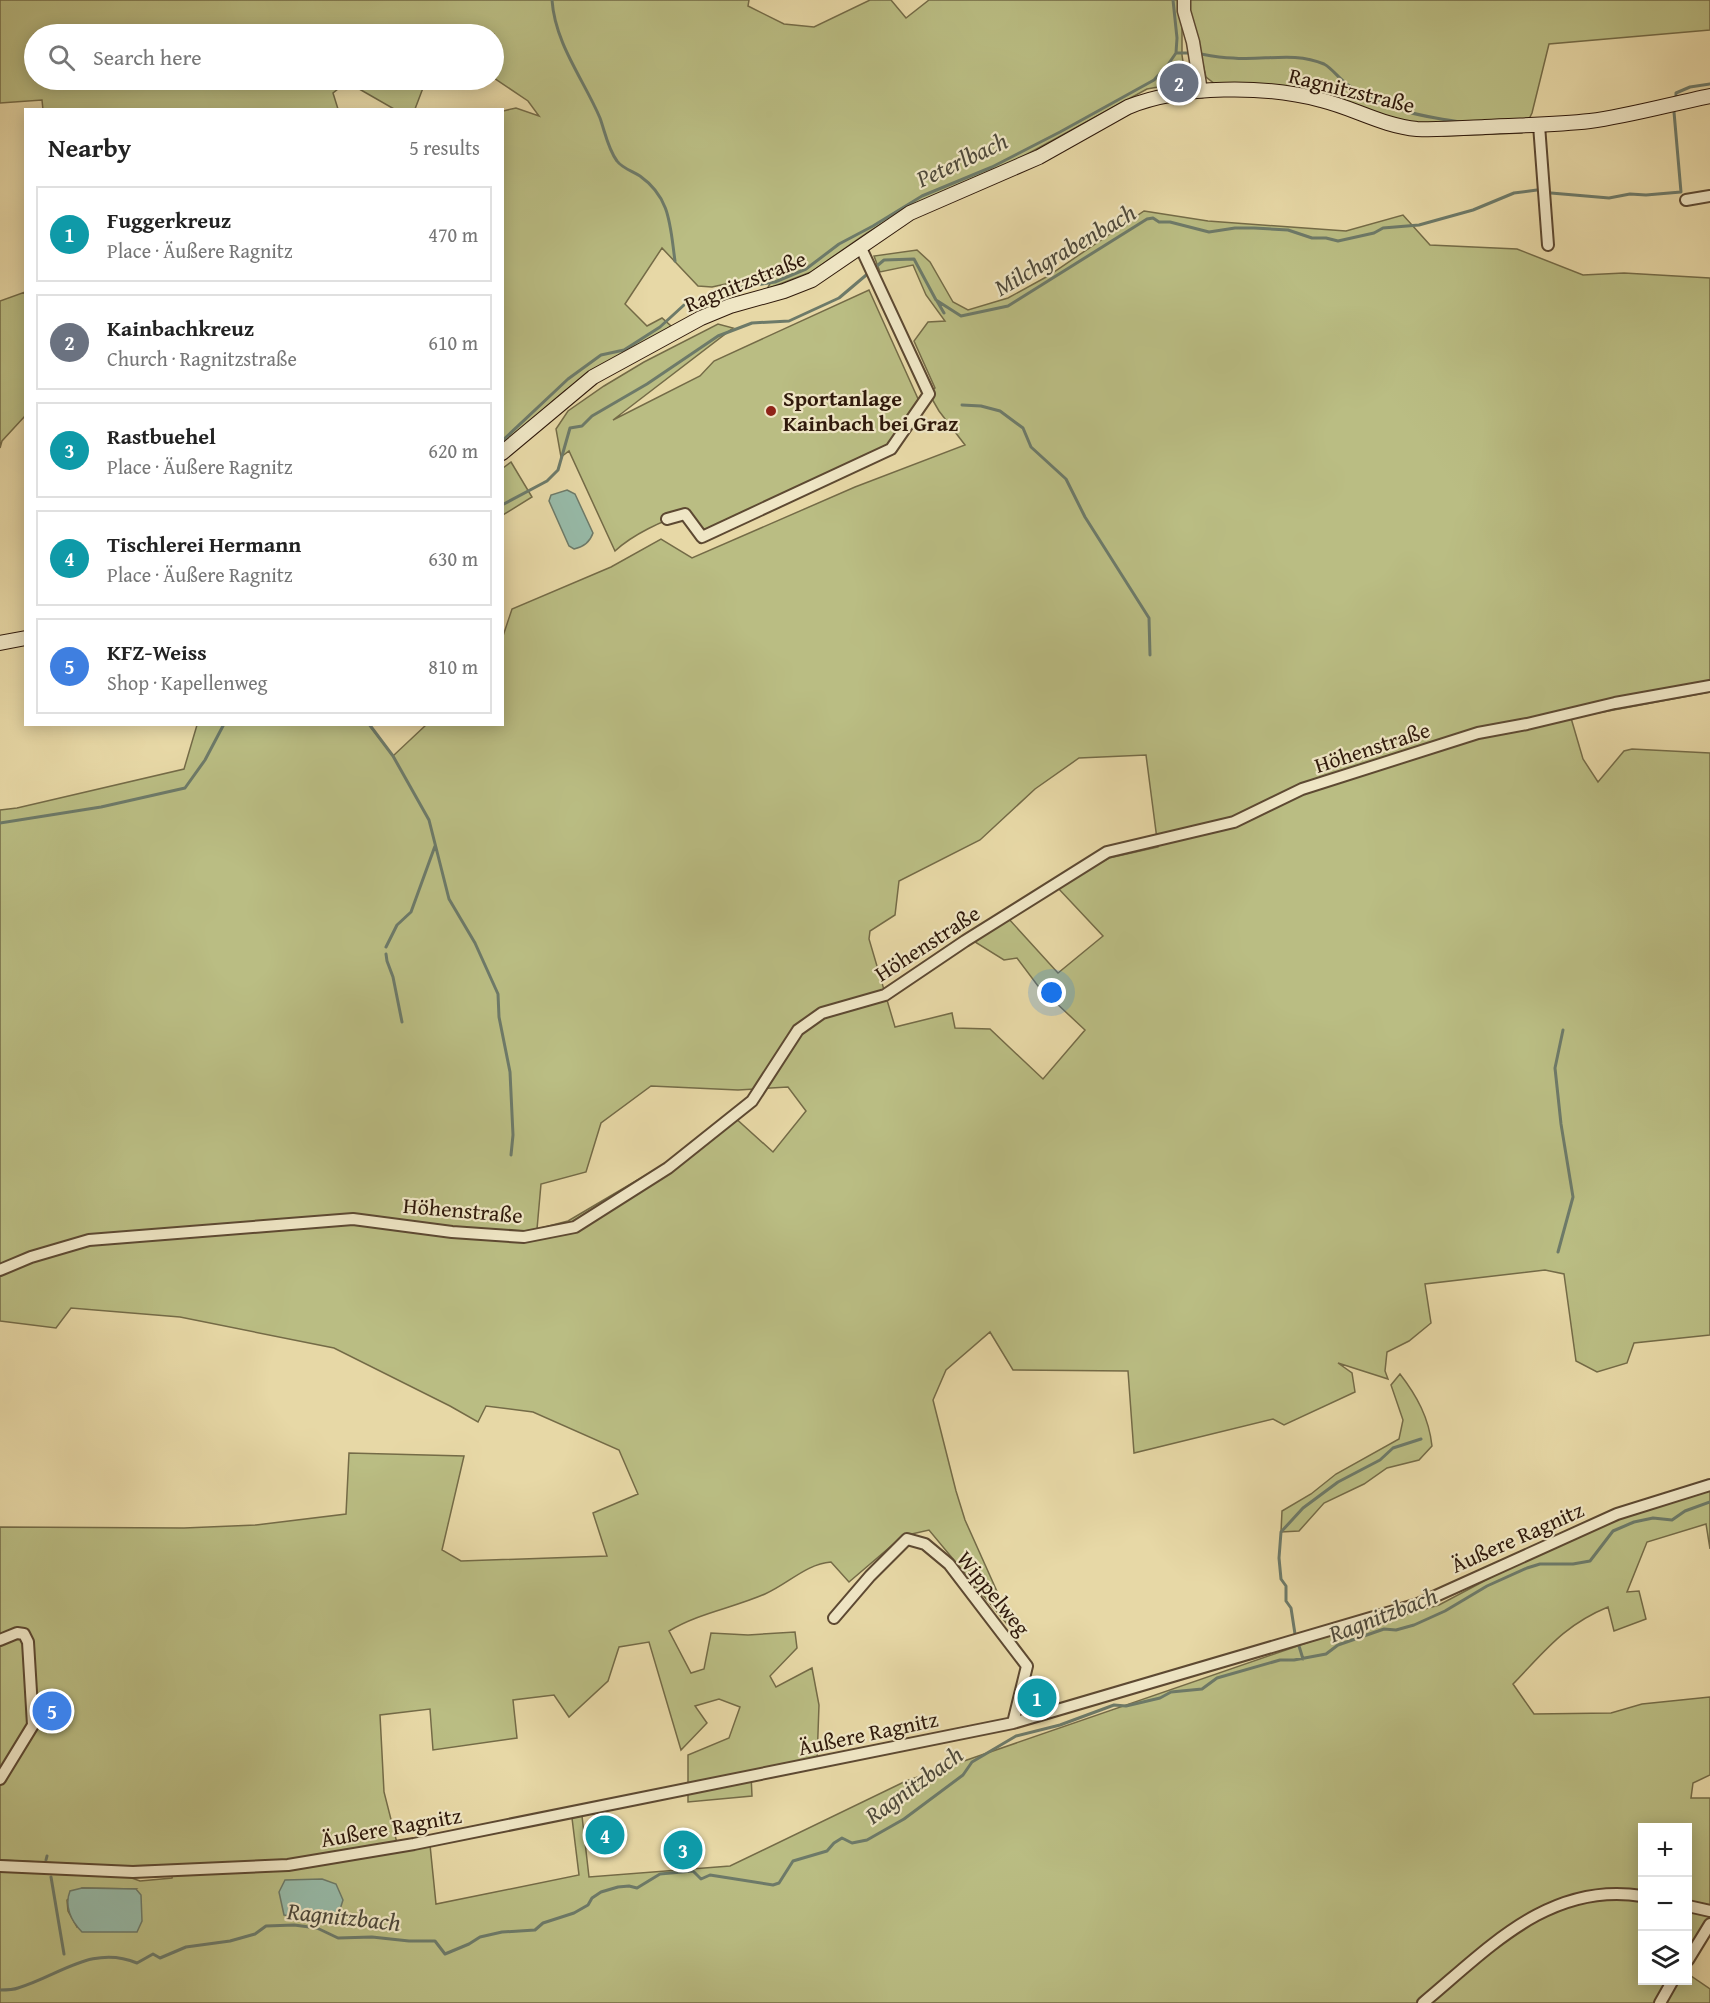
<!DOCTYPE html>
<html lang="en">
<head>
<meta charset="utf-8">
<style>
	:root { --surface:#fff; --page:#f6f6f6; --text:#222; --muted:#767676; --line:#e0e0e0; --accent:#8f2418 }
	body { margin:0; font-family:"Gentium Book Plus",serif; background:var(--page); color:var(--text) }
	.controls { position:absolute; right:18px; bottom:18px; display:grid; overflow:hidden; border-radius:0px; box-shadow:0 3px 15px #0003 }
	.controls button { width:54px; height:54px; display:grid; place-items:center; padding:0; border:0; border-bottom:2px solid var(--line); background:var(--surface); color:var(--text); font:30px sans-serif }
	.you { position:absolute; left:1052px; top:993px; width:21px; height:21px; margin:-15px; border:4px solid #fff; border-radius:50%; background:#1a73e8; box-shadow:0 0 0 9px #1a73e833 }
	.badge { display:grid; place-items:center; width:39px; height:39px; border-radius:50%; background:var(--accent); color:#fff; font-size:20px; font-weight:700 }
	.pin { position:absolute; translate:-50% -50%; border:3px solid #fff; box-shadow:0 2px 6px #0006 }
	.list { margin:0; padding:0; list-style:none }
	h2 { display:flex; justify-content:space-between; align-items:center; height:78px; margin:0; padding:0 24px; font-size:26px }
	h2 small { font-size:20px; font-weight:400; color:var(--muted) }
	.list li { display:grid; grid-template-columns:39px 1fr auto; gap:18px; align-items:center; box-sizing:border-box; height:96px; margin:0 12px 12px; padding:0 12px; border:2px solid var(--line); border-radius:0px }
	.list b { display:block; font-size:22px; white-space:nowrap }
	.list p { margin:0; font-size:20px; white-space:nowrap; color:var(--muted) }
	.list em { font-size:20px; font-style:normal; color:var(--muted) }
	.icon { flex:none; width:33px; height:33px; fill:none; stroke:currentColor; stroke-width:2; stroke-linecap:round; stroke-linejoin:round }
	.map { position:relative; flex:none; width:1710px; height:2003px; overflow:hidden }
	.search { position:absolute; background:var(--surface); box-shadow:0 3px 15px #0003; left:24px; top:24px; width:480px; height:66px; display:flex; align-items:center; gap:15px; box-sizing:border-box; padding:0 21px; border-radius:33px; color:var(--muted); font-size:22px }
	.panel { position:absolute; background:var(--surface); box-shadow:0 3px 15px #0003; left:24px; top:108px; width:480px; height:618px; border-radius:0px }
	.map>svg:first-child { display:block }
</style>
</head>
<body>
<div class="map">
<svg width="1710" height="2003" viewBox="0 0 1710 2003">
	<rect width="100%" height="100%" fill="#e7d8a6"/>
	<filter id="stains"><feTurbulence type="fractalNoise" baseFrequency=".00333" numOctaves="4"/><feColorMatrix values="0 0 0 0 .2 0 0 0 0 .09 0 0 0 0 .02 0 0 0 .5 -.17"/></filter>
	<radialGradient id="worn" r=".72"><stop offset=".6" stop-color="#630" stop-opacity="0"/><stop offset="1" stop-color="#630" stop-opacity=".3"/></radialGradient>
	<path fill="#babd83" stroke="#746b47" stroke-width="1.5" fill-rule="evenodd" d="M0 0H749L748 6 784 24 814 27 870 0H891L906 18 929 0H1182V55L1186 82 1147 89 1016 160 914 204 867 233 811 272 767 289 776 273 712 287 698 286 662 248 625 304 647 326 662 318 671 326C644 345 615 358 587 375 556 395 530 423 503 447V111L516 108 539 116 528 101 494 78V34H442L434 27 430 34H34V80H426L415 109H394L347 82 333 93 338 109 43 110 42 100 0 103Z
		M1187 0H1710V30L1549 44 1532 113 1522 133 1444 136 1392 119 1215 84 1206 77Z
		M1144 211 1208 221 1346 231 1403 215 1430 245 1517 249 1583 275 1624 273 1710 278V692L1571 718 1583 759 1598 782 1624 751 1632 749 1710 753V1335L1634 1343 1627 1363 1597 1372 1576 1361 1564 1274 1545 1270 1425 1284 1431 1323 1409 1341 1387 1352 1385 1371 1388 1379 1338 1363 1352 1373 1355 1392 1284 1425 1273 1419 1134 1453 1128 1371 1013 1370 990 1332 946 1370 933 1400 956 1491 965 1520 1017 1636 929 1530 903 1536 849 1582 831 1562C806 1564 788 1584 765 1594 733 1608 699 1613 669 1631L691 1673 704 1669 711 1633 748 1635 795 1632 797 1648 770 1676 776 1687 812 1668 819 1705 817 1761 751 1775 752 1796 688 1802V1755L729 1738 740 1707 719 1699 695 1706 707 1723 681 1750 649 1642 619 1647 608 1681 569 1717 554 1695 513 1700 517 1738 433 1750 430 1709 380 1715 384 1792 399 1851 430 1845 436 1904 579 1875 572 1818 582 1816 589 1877 730 1866 906 1781 1315 1640 1439 1605 1628 1505 1710 1480V1549L1706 1524 1647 1542 1627 1592 1639 1591 1646 1619 1614 1631 1608 1607C1564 1625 1545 1651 1513 1684L1534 1714 1611 1713 1642 1704 1710 1697V1775L1693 1783 1691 1798H1710V1933L1688 1970V1828H1642V1980H1688V1974L1710 1989V2003H1421L1419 2001 1416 2003H0V1866L66 1869 72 1875 129 1877 140 1881 172 1878 174 1865 119 1866 0 1860V1527L184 1528 256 1525 346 1514 349 1453 464 1456 442 1550 461 1561 607 1556 593 1513 638 1494 619 1450 533 1412 486 1406 478 1422 450 1406 334 1348 180 1317 71 1308 56 1328 0 1321V810L17 808 184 769 197 725H369L393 756 426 725 502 724 503 636 512 609 611 567 661 539 692 558 855 487 965 445 939 411 928 392 935 388 914 341 928 322 945 321 926 295 913 265 880 272 874 256 917 250 930 262 953 302 968 310 1008 298 1048 276ZM1146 755 1158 847 1109 858 1057 887 1103 936 1058 973 1008 918 975 942 1004 960 1017 958 1038 986 1085 1030 1043 1079 990 1029 955 1028 952 1013 895 1027 869 939 870 931 895 915 899 881 980 840 1035 789 1079 758ZM651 1086 738 1090 788 1087 806 1111 773 1152 733 1116 680 1155 568 1221 537 1229 541 1184 586 1172 601 1123ZM82 1888 136 1889 77 1927 68 1911 67 1900Z
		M869 290 919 401 896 442 702 537 685 514C663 520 632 535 615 551L569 451 561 457 556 429 568 411 604 386 644 362 718 324 733 328 613 420 700 376 714 361Z
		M25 292V416L2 441 0 448V301Z
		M511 462 532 497 503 515V468Z
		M1400 1374C1417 1396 1429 1418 1432 1446L1419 1460 1387 1468 1364 1484 1324 1503 1299 1531 1281 1532 1282 1511 1311 1494 1336 1474 1399 1439 1403 1420 1391 1385Z
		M1028 1689 1042 1701 1041 1709 1026 1714 1024 1711Z"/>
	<path fill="#97baa8" stroke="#6d7a69" stroke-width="1.5" d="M567 490 575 494 593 533C590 542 584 547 574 549L569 546 549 501 551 495Z
		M322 1879 336 1884 343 1900 336 1922 284 1915 279 1892 285 1880Z
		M82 1888 136 1889 141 1895 142 1921 137 1932H82C71 1921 64 1906 70 1891Z"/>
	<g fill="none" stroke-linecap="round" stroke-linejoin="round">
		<path stroke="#6d7a69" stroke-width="3" d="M552 0C555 44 584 80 600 118 605 132 608 149 617 161 622 168 632 171 640 176 671 198 670 226 675 261
			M1176 53H1189
			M1201 54C1211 56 1222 58 1233 58 1263 61 1294 51 1324 64 1333 69 1339 79 1348 85 1383 109 1419 116 1460 122
			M1676 96V93L1690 87 1710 84
			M1551 193 1609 198 1630 194 1646 195 1681 192 1674 112
			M702 297 737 288 775 282 806 269 839 244 873 226 922 196 992 167 1060 132 1154 80 1167 66 1176 53 1177 38 1173 0
			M937 301 944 313
			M962 405 981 406 1000 411 1023 428 1031 447 1066 479 1085 517 1149 618 1150 655
			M502 441 568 379 601 355 624 350 660 327 684 305
			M502 505 547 481 558 470 570 428 582 426 592 416 647 384 718 336 752 323 789 321 839 298 884 260 914 259 936 300 961 316 1008 306 1147 219 1153 218 1159 222H1170L1209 232 1235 228H1254L1288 230 1312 238H1326L1338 241 1374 233 1383 228 1419 225 1473 210 1514 193 1537 190
			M369 724 393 756 429 820 449 899 475 943 498 994 499 1017 510 1072 513 1135 511 1155
			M0 823 101 807 185 788 205 760 224 724
			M386 947 397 925 411 912 435 846
			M386 954 387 961 393 977 402 1022
			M1558 1252 1573 1197 1561 1124 1555 1068 1563 1030
			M1295 1634 1291 1608 1286 1601V1586L1281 1579 1279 1558 1281 1532 1303 1508 1338 1482 1380 1460 1393 1448 1421 1439
			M1299 1646 1303 1659
			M46 1860 47 1856
			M51 1877 64 1954
			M0 1990C6 1990 13 1990 18 1988 59 1976 92 1944 137 1963L153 1954 160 1958 186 1947 230 1941 255 1934 266 1926 294 1925 317 1928 338 1938 372 1937 409 1941H435L445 1954 469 1944 480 1937 502 1932 535 1930 543 1923 574 1913 588 1905 592 1898 601 1892 618 1887 629 1886 637 1888 660 1874 693 1871 701 1879 710 1875 773 1885 779 1883 793 1861 827 1851 834 1843 842 1838 852 1843 867 1840 904 1819 963 1775 972 1762 1016 1736 1060 1725 1114 1705 1126 1706 1160 1698 1171 1692 1202 1689 1217 1678 1280 1660H1294L1326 1654 1338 1645 1384 1629 1396 1630 1414 1625 1445 1611 1487 1586 1527 1568 1540 1564H1573L1590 1561 1613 1531 1634 1522 1653 1518 1672 1520 1685 1511 1710 1502"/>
		<g stroke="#5d4932" stroke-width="14">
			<path id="minor" d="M1539 125 1548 245
				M1686 200 1710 196
				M667 519 685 514 702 537 891 449 929 394 860 246
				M0 1270 31 1257 89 1240 353 1219 452 1232 524 1237 575 1227 668 1168 752 1101 798 1030 822 1013 885 995 965 941 1107 852 1234 822 1302 789 1478 733 1527 724 1615 703 1710 686
				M834 1618 870 1576 907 1539 925 1544 949 1564 1027 1666 1013 1723
				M0 1640 17 1633 24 1634 28 1642 33 1725 0 1779
				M0 1866 133 1872 288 1865 414 1844 1013 1723 1418 1604 1617 1514 1710 1485
				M1688 1906 1710 1911
				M1688 1960 1710 1924
				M1423 2003C1488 1949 1549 1881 1642 1896
				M1660 2003 1673 1980"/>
		</g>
		<g stroke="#5d4932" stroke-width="15">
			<path id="tertiary" d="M1184 0V11L1193 42 1201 91"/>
		</g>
		<g stroke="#2f190b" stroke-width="16">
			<path id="secondary" d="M502 453 593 377 701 318 730 306 784 291 812 280 910 213 1039 157 1128 107C1182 85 1265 85 1321 100 1354 108 1383 126 1417 129 1439 130 1463 128 1485 127 1520 125 1555 125 1590 121 1628 116 1671 104 1710 96
				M0 643 26 638"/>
		</g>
		<use href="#minor" stroke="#efe6c5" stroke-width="10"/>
		<use href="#tertiary" stroke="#efe6c5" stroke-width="12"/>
		<use href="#secondary" stroke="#efe6c5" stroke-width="14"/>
	</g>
	<circle fill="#8f2418" stroke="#efe6c5" stroke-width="2" cx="771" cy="411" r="6"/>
	<g text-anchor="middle" stroke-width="4.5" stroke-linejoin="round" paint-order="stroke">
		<g font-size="22" fill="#2f190b" stroke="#efe6c5">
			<text transform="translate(1352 90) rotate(14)" y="8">Ragnitzstraße</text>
			<text transform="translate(745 281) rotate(-22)" y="8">Ragnitzstraße</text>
			<text transform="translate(1372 747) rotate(-18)" y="8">Höhenstraße</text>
			<text transform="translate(927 943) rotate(-33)" y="8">Höhenstraße</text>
			<text transform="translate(463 1210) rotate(5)" y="8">Höhenstraße</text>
			<text transform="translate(1517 1537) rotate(-24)" y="8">Äußere Ragnitz</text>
			<text transform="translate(994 1593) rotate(51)" y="8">Wippelweg</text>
			<text transform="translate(868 1733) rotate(-12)" y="8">Äußere Ragnitz</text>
			<text transform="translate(391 1827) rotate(-10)" y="8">Äußere Ragnitz</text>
		</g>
		<g font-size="22" font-weight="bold" fill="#2f190b" stroke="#efe6c5" text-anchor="start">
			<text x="783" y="406">Sportanlage<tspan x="783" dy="25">Kainbach bei Graz</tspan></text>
		</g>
		<g font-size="24" font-style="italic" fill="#4e493a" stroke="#efe6c5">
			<text transform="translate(962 160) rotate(-25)" y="8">Peterlbach</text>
			<text transform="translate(1065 250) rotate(-30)" y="8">Milchgrabenbach</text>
			<text transform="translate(1383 1615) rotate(-21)" y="8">Ragnitzbach</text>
			<text transform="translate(914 1785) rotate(-36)" y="8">Ragnitzbach</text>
			<text transform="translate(344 1917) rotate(6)" y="8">Ragnitzbach</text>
		</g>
	</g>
	<rect width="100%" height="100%" filter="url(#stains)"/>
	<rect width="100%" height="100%" fill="url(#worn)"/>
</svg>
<div class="controls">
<button>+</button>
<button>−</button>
<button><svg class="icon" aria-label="layers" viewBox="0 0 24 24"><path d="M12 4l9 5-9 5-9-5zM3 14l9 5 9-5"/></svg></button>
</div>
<div class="you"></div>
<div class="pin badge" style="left:1037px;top:1698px;background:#0f9aa8">1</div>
<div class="pin badge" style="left:1179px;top:83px;background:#6b7280">2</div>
<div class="pin badge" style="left:683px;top:1850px;background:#0f9aa8">3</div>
<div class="pin badge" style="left:605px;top:1835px;background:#0f9aa8">4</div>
<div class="pin badge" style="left:52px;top:1711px;background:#3f7fe0">5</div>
<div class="search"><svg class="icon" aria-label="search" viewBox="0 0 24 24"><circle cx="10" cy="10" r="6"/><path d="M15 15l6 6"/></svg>Search here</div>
<section class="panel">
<h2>Nearby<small>5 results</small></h2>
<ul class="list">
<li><span class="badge" style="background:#0f9aa8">1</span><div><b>Fuggerkreuz</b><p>Place · Äußere Ragnitz</p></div><em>470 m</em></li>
<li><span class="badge" style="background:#6b7280">2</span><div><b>Kainbachkreuz</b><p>Church · Ragnitzstraße</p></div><em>610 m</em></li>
<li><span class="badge" style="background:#0f9aa8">3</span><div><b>Rastbuehel</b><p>Place · Äußere Ragnitz</p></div><em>620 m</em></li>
<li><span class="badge" style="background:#0f9aa8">4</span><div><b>Tischlerei Hermann</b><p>Place · Äußere Ragnitz</p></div><em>630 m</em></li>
<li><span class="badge" style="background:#3f7fe0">5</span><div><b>KFZ-Weiss</b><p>Shop · Kapellenweg</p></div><em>810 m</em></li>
</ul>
</section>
</div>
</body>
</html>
